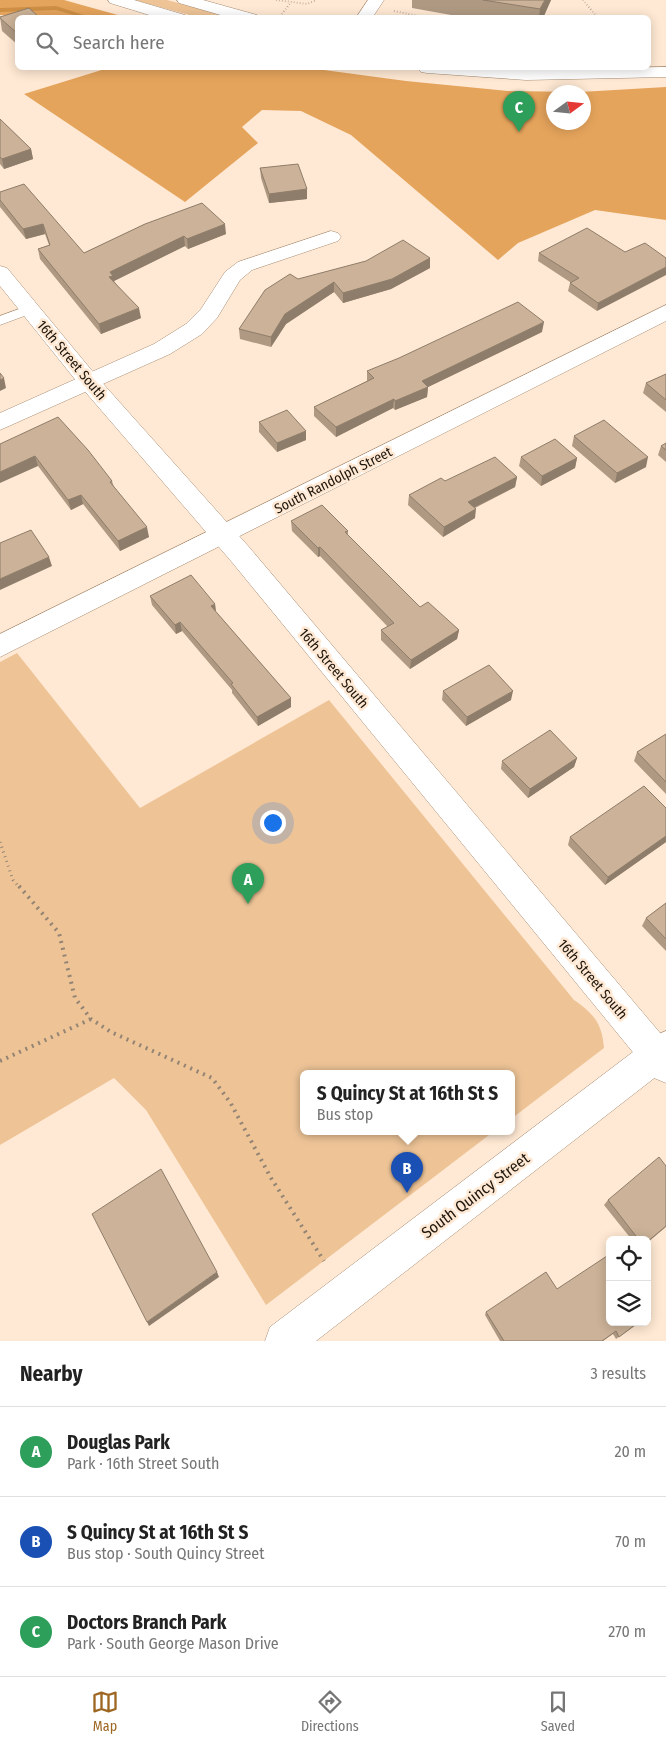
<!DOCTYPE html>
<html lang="en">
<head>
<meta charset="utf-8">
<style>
	:root { --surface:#fff; --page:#f6f6f6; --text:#222; --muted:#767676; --line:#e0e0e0; --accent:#9d6621 }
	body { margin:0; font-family:"Fira Sans Condensed",sans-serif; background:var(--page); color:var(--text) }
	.controls { position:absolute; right:15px; bottom:15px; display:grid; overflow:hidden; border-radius:8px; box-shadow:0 2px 12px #0003 }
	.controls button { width:45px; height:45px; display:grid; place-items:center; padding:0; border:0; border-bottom:1px solid var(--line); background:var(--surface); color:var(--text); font:25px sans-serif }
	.compass { position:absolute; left:546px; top:85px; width:45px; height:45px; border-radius:50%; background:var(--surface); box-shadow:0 2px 12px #0003; rotate:75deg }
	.you { position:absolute; left:272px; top:822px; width:18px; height:18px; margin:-12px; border:4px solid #fff; border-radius:50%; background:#1a73e8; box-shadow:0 0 0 8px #1a73e833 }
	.badge { display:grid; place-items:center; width:32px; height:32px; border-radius:50%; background:var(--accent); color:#fff; font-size:16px; font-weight:700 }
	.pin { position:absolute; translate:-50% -41px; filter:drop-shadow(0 1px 2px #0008) }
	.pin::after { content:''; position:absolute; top:26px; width:18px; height:15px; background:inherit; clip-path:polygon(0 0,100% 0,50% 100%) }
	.popup { position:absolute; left:300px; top:1070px; width:215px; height:65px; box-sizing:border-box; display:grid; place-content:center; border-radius:8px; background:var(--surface); filter:drop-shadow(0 1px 4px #0005); font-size:16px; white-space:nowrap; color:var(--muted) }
	.popup b { font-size:19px; color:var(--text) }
	.popup::after { content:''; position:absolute; left:50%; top:100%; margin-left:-10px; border:10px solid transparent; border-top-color:var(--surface) }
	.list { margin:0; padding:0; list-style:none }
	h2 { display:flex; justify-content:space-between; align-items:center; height:65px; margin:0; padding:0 20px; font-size:21px }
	h2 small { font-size:16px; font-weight:400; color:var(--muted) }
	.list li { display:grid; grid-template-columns:32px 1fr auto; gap:15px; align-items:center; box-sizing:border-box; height:90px; padding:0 20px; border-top:1px solid var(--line) }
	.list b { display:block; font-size:19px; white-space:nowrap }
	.list p { margin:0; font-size:16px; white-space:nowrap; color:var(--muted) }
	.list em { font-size:16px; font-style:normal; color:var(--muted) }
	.icon { flex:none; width:28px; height:28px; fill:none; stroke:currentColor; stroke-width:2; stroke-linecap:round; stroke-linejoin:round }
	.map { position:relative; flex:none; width:666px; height:1341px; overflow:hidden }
	.search { position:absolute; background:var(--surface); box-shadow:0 2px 12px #0003; left:15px; right:15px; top:15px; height:55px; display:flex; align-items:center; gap:12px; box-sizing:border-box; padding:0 18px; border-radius:8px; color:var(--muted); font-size:19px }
	.sheet { height:335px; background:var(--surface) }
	nav { display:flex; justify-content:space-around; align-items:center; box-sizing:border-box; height:70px; border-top:1px solid var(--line); background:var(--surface); font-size:14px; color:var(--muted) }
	nav a { display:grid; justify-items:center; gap:2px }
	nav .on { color:var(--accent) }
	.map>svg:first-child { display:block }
</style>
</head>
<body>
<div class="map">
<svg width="666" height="1341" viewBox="0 0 666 1341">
	<rect width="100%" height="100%" fill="#ffe9d4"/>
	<path fill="#eec497" d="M134 0H167L231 17H197Z
		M17 653 140 808 329 700 574 1000C594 1014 602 1023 604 1048L511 1119V1074H303V1132H493L266 1305 146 1110 114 1078 0 1145V662Z"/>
	<path fill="#e5a45c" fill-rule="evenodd" d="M0 0H64L125 17 0 15Z
		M108 68H309L406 81 508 91 580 92 666 87V220L595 210 518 243 498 260 351 135 301 111 262 110 242 127 258 143 185 202 24 94ZM554 92H584V122H554Z"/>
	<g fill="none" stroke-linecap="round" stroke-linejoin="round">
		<path fill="#ce8f45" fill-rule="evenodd" d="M56 6 93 18H84L56 10 0 12V8Z"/>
		<g stroke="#a68d74" stroke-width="1">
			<path id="lane" d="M30 305 37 309 35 312 0 325V316Z"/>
		</g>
		<g stroke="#a68d74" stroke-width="1">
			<path id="street" d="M368 0H384L372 18H356Z
				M331 231 338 233 341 237 338 241 252 270 240 280 217 318 202 334 170 354 0 430V413L154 344 186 324 201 309 225 272 238 262Z
				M666 305V321L0 657V634Z
				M666 1031V1069L316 1341H265L270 1327 654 1036Z"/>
		</g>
		<g stroke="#a68d74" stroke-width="1">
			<path id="secondary" d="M108 0H134L185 15 187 18H159L110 3Z
				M177 0H203L257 15 259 18H231L179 3Z
				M666 67V77L526 80 427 73 421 72 418 68H493L526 70Z
				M0 266 7 268 98 378 249 547 666 1040V1083L654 1078 231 561 82 388 0 286Z"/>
		</g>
		<path stroke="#948474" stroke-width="2" stroke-dasharray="0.5 2.5" stroke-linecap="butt" d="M276 0 307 4 317 0
			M583 0 598 18
			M394 11 428 18
			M282 14 291 2"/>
		<path stroke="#948474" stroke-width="3" stroke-dasharray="1 4" stroke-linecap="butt" d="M0 842 13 880 20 888"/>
		<path stroke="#948474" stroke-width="4" stroke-dasharray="2 5" stroke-linecap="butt" d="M19 886 59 933 75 998 91 1019 111 1032 212 1078 230 1102 271 1178 324 1261
			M0 1061 91 1019"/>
		<use href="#lane" fill="#fff" fill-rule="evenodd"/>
		<use href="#street" fill="#fff" fill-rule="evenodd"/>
		<use href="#secondary" fill="#fff" fill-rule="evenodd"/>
	</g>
	<path fill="#af9983" d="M412 0H551L543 18H468L412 8Z
		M0 17 18 18V45L2 31Z
		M0 119 31 149 33 159 4 169 0 164Z
		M260 168 307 189V199L269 203 261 178Z
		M0 192 84 253 145 224 226 234 188 249 185 246 114 281 141 318 101 334 40 259 38 249 49 245 45 234 26 239 0 207Z
		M625 252 597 311 568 291 570 283V282L538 261 539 253Z
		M430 268 391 289 343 303 334 292 286 324 271 347 240 339 239 329 298 279Z
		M542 332 428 387 427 397 395 410 393 408 336 437 314 416V407L367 381V371Z
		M666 374V412L643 393 646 383Z
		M259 422 306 431V440L277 452 259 432Z
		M574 436 646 467 615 483 572 446Z
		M666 443V462L658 455 661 446Z
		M0 444 112 481 114 487 149 537 120 551 83 504 71 510 38 466Z
		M521 457 577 458 575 468 541 486 519 466Z
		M517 477 515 487 475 508V518L443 537 408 505 409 495 445 481Z
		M291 521 348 531V535L420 607 459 630 457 639 410 669 381 640V630L388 627 320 556 318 557 292 531Z
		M150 596 215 604 216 612 291 698V707L258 726 232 693V690L182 631 176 634 152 605Z
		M443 691 511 700 466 726 442 700Z
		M666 734V794L634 761 637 752Z
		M577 758 574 767 528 798 501 769 502 761Z
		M666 808V842L605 885 568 845 570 837Z
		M666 903V951L642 926 646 918Z
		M666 1166V1227L647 1243V1240H632L604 1205 608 1200Z
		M557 1289 640 1322 616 1339 613 1334 603 1341H500L485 1315 486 1312Z"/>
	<path fill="#8e7d6a" d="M545 0H551L543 18H539L540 9Z
		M31 149 33 159 4 169 2 159Z
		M307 189V199L269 203V194Z
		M43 224 45 234 26 239 23 229Z
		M225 224 226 234 188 249 187 239Z
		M184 236 185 246 114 281 115 286 109 277 110 272Z
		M430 258V268L391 289 343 303V293Z
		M666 267V275L597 311 598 303Z
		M334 282V292L286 324 271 347V337L285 314Z
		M139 308 141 318 101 334 99 324Z
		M544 322 542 332 428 387 427 397 395 410V401L422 381Z
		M4 378 6 388 0 391V380Z
		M394 399 393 408 336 437V427Z
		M306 431V440L277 452V443Z
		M35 456 38 466 0 483V472Z
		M648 457 646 467 615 483 617 473Z
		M577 458 575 468 541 486 542 476Z
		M517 477 515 487 467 511 468 502Z
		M81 495 83 504 71 510 68 500Z
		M476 509 475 518 443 537 444 527Z
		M147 527 149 537 120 551 118 541Z
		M320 547V556L318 557V548Z
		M49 557 52 566 0 590V579Z
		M215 604 216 613 211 606Z
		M180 622 182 631 176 634 175 625Z
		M459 630 457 639 410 669 411 660Z
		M513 691 511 700 466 726 467 717Z
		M291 698V707L258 726 257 717Z
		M577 758 574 767 528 798 530 789Z
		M666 836V842L605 885 608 877Z
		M217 1272 219 1277 149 1326 147 1322Z"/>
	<path fill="#cbb298" stroke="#8e7d6a" d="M483 0H545L540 9Z
		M29 8 40 18H18V34L0 18V17Z
		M0 119 31 149 2 159 0 157Z
		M298 164 307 189 269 194 260 168Z
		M24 184 84 253 145 224 202 203 225 224 187 239 184 236 110 272 113 276 109 277 139 308 99 324 38 249 50 245 43 224 23 229 0 200V192Z
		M587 228 625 252 645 243 666 258V267L598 303 570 283 579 278 539 253Z
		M403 240 430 258 392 279 343 293 334 282 285 314 271 337 239 329 265 290 290 274 298 279 366 261Z
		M518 302 544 322 422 381 428 387 395 401 394 399 336 427 314 407 374 378 367 371 399 358Z
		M0 373 4 378 0 380Z
		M666 374V400L646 383Z
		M287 410 306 431 277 443 259 422Z
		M58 417 88 450 112 481 110 482 147 527 118 541 81 495 68 500 35 456 0 472V444Z
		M604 420 648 457 617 473 574 436Z
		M555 439 577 458 542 476 521 457Z
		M666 443V450L661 446Z
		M495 457 517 477 468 502 476 509 444 527 409 495 441 478 445 481Z
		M322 505 348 531 345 532 420 607 428 602 459 630 411 660 381 630 394 623 320 547 318 548 291 521Z
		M31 530 49 557 0 579V543Z
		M191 575 215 604 211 606 291 698 257 717 231 684 233 683 180 622 175 625 150 596Z
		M489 665 513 691 467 717 443 691Z
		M550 730 577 758 530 789 502 761Z
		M666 734V782L637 752Z
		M644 786 666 808V836L608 877 570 837Z
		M666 903V939L646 918Z
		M659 1157 666 1166V1226L647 1242V1240H639L608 1200Z
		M161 1169 217 1272 147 1322 92 1214Z
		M610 1254V1322H639L619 1337 616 1331 602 1341H504L486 1312 546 1272 557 1289Z
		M647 1308 651 1314 647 1316Z"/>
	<g text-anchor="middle" stroke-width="5" stroke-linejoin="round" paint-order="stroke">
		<g font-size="14" fill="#1f160c" stroke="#ffe9d4">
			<text transform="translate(72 360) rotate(50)" y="5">16th Street South</text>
			<text transform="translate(333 480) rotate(-27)" y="5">South Randolph Street</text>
			<text transform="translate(334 668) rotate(50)" y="5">16th Street South</text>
			<text transform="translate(593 979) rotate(50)" y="5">16th Street South</text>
		</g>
		<g font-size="16" fill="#1f160c" stroke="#ffe9d4">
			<text transform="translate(475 1195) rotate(-37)" y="6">South Quincy Street</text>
		</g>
	</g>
</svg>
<div class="controls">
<button><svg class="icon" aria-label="locate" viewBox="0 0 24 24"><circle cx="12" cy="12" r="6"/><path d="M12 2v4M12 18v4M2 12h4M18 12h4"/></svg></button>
<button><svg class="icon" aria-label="layers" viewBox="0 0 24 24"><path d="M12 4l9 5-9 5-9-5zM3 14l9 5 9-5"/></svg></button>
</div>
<svg class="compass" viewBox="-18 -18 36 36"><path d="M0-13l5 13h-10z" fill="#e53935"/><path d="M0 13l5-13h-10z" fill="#767676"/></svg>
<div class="you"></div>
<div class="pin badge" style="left:248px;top:904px;background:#2e9e5b">A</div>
<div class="pin badge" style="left:407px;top:1193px;background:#1a4fb4">B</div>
<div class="popup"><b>S Quincy St at 16th St S</b>Bus stop</div>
<div class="pin badge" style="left:519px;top:132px;background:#2e9e5b">C</div>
<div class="search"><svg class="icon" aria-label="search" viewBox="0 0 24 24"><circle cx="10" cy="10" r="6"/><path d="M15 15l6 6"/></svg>Search here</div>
</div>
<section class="sheet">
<h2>Nearby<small>3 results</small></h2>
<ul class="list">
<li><span class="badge" style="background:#2e9e5b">A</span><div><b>Douglas Park</b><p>Park · 16th Street South</p></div><em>20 m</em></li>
<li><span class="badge" style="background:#1a4fb4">B</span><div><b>S Quincy St at 16th St S</b><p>Bus stop · South Quincy Street</p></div><em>70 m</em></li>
<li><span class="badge" style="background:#2e9e5b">C</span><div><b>Doctors Branch Park</b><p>Park · South George Mason Drive</p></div><em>270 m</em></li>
</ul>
</section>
<nav>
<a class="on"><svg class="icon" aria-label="map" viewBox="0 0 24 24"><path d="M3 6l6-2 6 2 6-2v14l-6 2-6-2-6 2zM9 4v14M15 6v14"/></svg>Map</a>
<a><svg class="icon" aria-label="directions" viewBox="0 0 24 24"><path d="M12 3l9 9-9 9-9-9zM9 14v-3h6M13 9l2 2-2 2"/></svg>Directions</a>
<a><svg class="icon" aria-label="saved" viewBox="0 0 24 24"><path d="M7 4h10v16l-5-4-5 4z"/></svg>Saved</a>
</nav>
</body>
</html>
